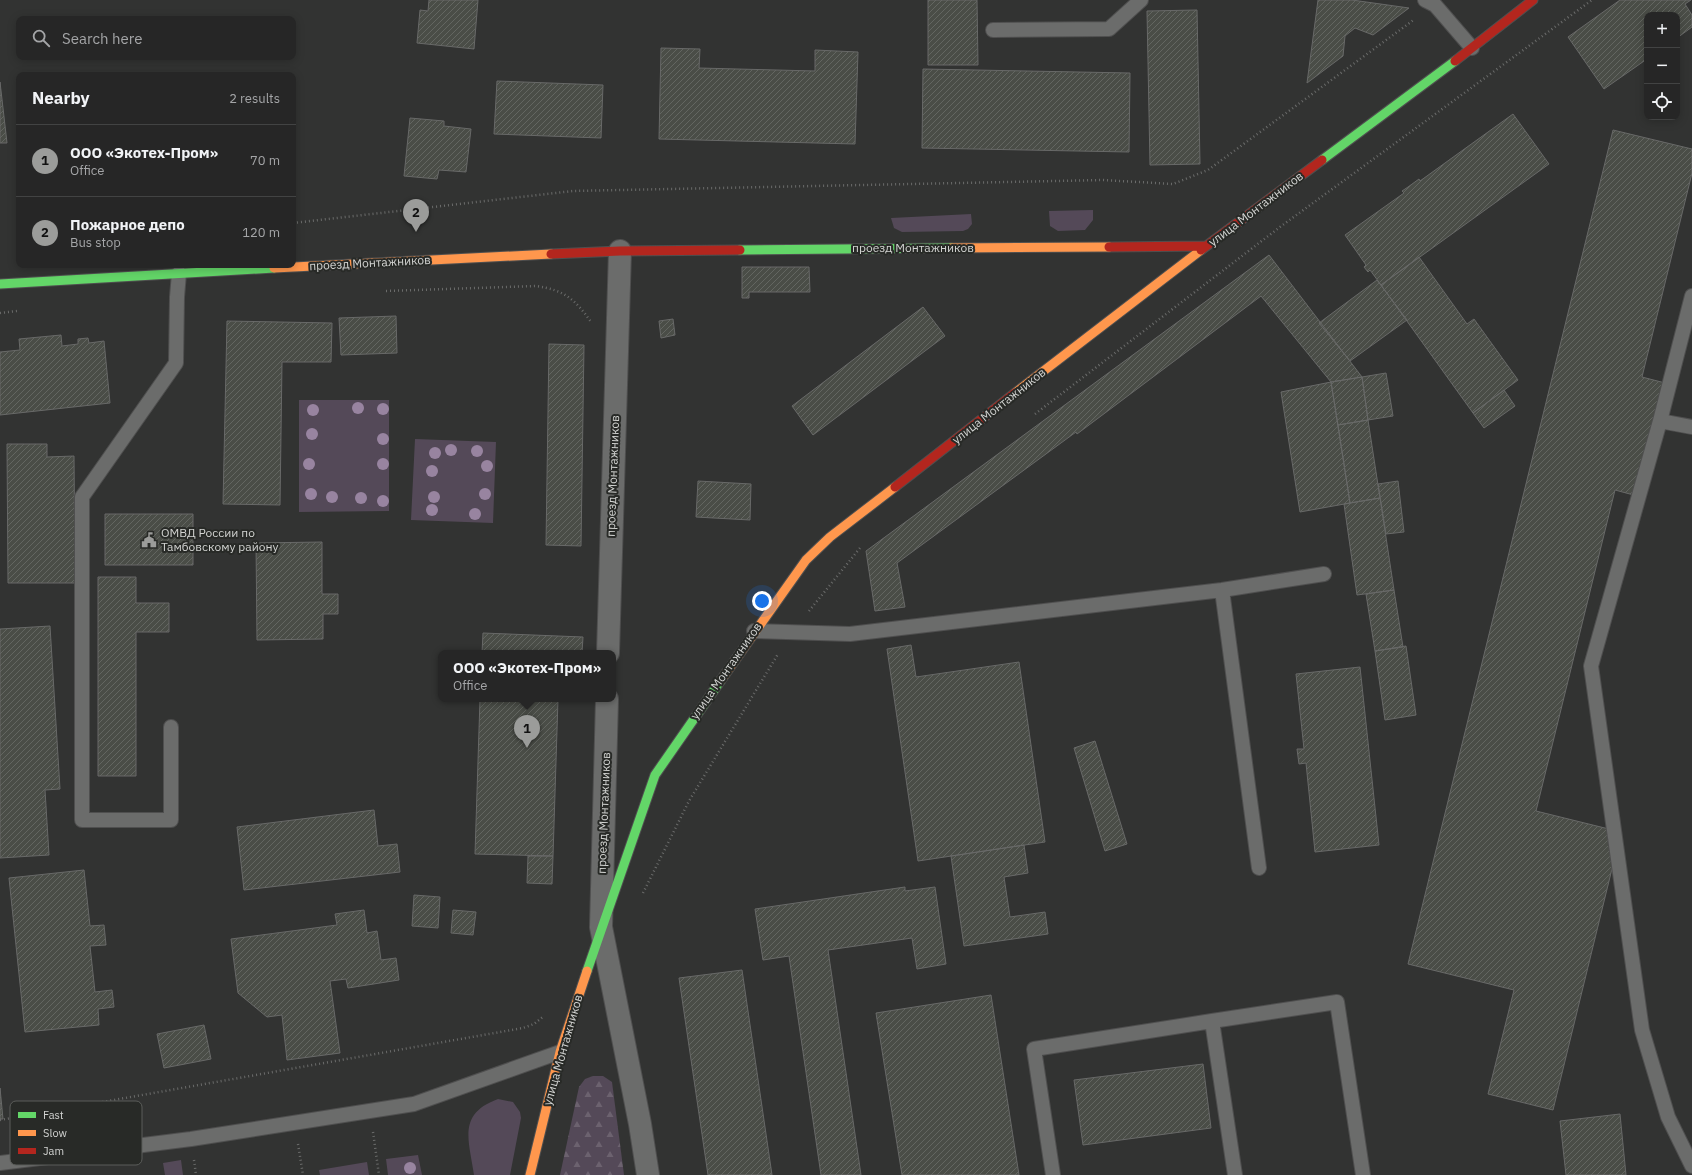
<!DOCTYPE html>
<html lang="en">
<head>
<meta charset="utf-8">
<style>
	:root { --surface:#262626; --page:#2e2e2e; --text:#f1f3f6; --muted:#a4a5a7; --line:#424343; --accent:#9b9c9a }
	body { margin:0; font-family:"IBM Plex Sans",sans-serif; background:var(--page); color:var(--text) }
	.controls { position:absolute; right:12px; top:12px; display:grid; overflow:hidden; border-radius:8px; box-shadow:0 2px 10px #0003 }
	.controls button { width:36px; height:36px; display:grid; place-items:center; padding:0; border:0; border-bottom:1px solid var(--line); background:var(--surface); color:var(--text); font:20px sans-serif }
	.you { position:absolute; left:762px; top:601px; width:14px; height:14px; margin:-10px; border:3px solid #fff; border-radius:50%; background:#1a73e8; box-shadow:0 0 0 6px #1a73e833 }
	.badge { display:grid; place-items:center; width:26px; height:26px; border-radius:50%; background:var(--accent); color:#111; font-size:13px; font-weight:700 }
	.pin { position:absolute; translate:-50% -33px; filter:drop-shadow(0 1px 2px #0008) }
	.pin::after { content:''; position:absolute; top:21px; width:14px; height:12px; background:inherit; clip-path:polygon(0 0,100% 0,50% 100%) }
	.popup { position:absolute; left:438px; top:650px; width:178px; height:52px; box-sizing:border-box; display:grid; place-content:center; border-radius:8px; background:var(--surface); filter:drop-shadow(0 1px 3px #0005); font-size:13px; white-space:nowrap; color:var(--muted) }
	.popup b { font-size:15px; color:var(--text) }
	.popup::after { content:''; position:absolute; left:50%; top:100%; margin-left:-8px; border:8px solid transparent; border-top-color:var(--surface) }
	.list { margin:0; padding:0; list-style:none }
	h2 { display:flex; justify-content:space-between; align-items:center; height:52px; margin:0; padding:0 16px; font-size:17px }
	h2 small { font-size:13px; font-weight:400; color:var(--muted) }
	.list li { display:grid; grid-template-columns:26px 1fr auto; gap:12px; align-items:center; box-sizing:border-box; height:72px; padding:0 16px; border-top:1px solid var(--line) }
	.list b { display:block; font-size:15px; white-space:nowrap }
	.list p { margin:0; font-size:13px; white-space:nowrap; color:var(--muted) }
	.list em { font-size:13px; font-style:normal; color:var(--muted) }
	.icon { flex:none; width:22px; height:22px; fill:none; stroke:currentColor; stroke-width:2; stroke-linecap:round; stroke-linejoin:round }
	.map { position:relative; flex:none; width:1692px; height:1175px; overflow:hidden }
	.search { position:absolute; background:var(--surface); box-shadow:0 2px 10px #0003; left:16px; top:16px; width:280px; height:44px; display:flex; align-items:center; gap:10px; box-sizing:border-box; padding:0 14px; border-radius:8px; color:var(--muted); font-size:15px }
	.panel { position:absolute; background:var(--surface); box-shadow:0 2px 10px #0003; left:16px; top:72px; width:280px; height:196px; border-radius:8px }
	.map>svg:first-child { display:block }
</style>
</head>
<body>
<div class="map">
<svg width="1692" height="1175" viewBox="0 0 1692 1175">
	<defs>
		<pattern id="forest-firs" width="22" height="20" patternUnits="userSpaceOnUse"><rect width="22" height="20" fill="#544958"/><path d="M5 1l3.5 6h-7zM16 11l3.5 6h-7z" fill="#6c626f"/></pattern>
		<pattern id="building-hatch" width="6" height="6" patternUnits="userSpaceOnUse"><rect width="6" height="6" fill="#4a4d47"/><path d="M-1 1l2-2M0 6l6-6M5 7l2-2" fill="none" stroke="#636661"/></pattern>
	</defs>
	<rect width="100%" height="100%" fill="#323332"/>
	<path fill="#544958" d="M1093 210V220L1085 230 1058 231 1050 226 1049 211Z
		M971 214 972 224 968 229 963 231 902 232 894 228 891 218Z
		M299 400H389V511L299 512Z
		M415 439 496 442 493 523 411 520Z
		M498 1099 513 1102 520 1112 521 1118 510 1175H474C469 1140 457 1114 498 1099Z
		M418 1155 422 1175H388L386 1159Z
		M181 1160 183 1175H165L163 1163Z
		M367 1162 369 1175H320L319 1170Z"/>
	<path fill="url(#forest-firs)" d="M593 1076H603L612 1082 624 1175H560L579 1087 585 1079Z"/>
	<path fill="url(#building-hatch)" stroke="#686968" d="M429 0H478L474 49 417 43 420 10 428 11Z
		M928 0H977L978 65H928Z
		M1318 0H1352L1409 8 1373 35 1355 28 1345 36 1343 56 1307 83Z
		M1620 0H1691L1685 4 1692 15V27L1677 38V15H1647V59L1604 89 1568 37Z
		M1197 10 1200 164 1150 165 1147 11Z
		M661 48 700 49 699 68 815 71V50L858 52 855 144 659 139Z
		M923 69 1130 73 1129 152 922 148Z
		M497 81 603 85 601 138 494 134Z
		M0 82 7 143H0Z
		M1513 114 1549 164 1381 285 1370 270 1368 272 1364 267 1366 265 1345 235 1404 193 1402 191 1408 187 1419 179 1420 181Z
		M410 118 444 121V126L471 129 466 172 439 170 437 179 404 176Z
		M1613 130 1692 149V173L1642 377 1669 384 1641 497 1615 490 1536 811 1621 832 1553 1110 1488 1094 1514 990 1408 964Z
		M1269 255 1362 377 1331 382 1261 296 1077 434 1076 432 897 563 905 607 875 611 866 551Z
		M1419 257 1467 324 1474 319 1518 380 1473 413 1381 285Z
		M742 267H809L810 292H749V298H742Z
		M1377 280 1407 320 1350 361 1319 323Z
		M923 307 945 336 813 435 792 406Z
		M396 316 397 353 341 355 339 318Z
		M673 319 675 335 661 338 659 321Z
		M227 321 332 323 331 362H282L280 505 223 504Z
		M61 335 62 346 78 344V339L88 338 89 343 104 341 110 403 0 415V352L20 350 19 339Z
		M549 344 584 345 581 546 546 545Z
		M1386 373 1393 416 1368 420 1362 377Z
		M1362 377 1368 420 1338 425 1331 382Z
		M1331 382 1350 503 1300 512 1281 392Z
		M1504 390 1515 406 1484 428 1473 413Z
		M1368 420 1380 498 1350 503 1338 425Z
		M7 444H47V457L74 456 75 583H8Z
		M698 481 751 484 750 520 696 517Z
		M1398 481 1404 532 1386 534 1378 484Z
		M1380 498 1394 590 1357 595 1344 504Z
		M105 514H193V565H105Z
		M322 542V594H338V614H323V639L257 640 256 543Z
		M98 577H136V603H169V632H136V776H98Z
		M1394 590 1403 647 1375 651 1366 594Z
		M50 626 60 789 45 790 49 855 0 858V629Z
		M483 633 583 637 582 653H482Z
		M911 645 916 677 1019 662 1045 842 918 861 887 649Z
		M1406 646 1416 715 1385 720 1375 651Z
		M1360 667 1379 845 1315 852 1306 763 1299 764 1297 749H1304L1296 674Z
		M480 699H558L553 856 475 854Z
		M1095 741 1127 844 1105 851 1074 748Z
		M374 810 378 846 397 844 400 872 244 890 237 827Z
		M1024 845 1028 873 1004 877 1010 917 1045 912 1048 934 964 946 951 856Z
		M528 856H553L552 884 527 883Z
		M84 870 90 926 104 925 106 945 90 946 95 992 112 990 114 1007 98 1009 99 1025 25 1032 9 878Z
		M905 887V891L935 887 946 964 917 969 912 938 828 950 861 1175H821L789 956 763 960 755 909Z
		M414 895 440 897 438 928 412 926Z
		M364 910 367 933 377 931 381 960 396 958 399 980 348 988 346 979 330 981 340 1053 287 1060 282 1015 267 1017 238 993 231 939 337 925 335 914Z
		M453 910 476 912 473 935 451 933Z
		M742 970 772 1175H708L679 978Z
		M991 995 1019 1175H902L876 1013Z
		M204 1025 211 1059 164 1068 157 1034Z
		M1203 1064 1211 1128 1083 1145 1074 1080Z
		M0 1088 3 1119H0Z
		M1620 1114 1626 1175H1566L1560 1121Z"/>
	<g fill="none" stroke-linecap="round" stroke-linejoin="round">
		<g stroke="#4f4f4f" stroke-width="16">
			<path id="lane" d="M1425 0 1435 5 1472 48
				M993 30 1109 29 1141 0
				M1660 421 1692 296
				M1692 427 1660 421 1591 666 1642 1030 1668 1117 1692 1166
				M1222 590 1259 868
				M754 631 850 634 1222 590 1324 574
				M171 727V820H82V497L176 363 177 297 179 273
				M0 1163 191 1139 414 1104 560 1052
				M1053 1175 1034 1049 1212 1021
				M1235 1175 1212 1021 1337 1002 1363 1175"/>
		</g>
		<g stroke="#4f4f4f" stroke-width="24">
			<path id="street" d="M608 653 620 251
				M607 699 601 927 640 1124 648 1175"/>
		</g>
		<g stroke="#4f4f4f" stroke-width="11">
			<path id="fast" d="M1322 160 1455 61
				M740 250 951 248
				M0 284 274 268
				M587 971 655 775 721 680"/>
		</g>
		<g stroke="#4f4f4f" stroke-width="11">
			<path id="slow" d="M951 248 1109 247
				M274 268 551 254
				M1015 393 1201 250
				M721 680 806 560 830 537 895 487
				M530 1175 560 1052 587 971"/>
		</g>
		<g stroke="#4f4f4f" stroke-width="11">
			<path id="jam" d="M1455 61 1533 0
				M1109 247 1206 246
				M1201 250 1322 160
				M551 254 620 251 740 250
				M895 487 1015 393"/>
		</g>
		<path stroke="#6b6c6b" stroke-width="2.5" stroke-dasharray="1 3" stroke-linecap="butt" d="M293 223 573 191 1103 180 1173 184 1208 170 1415 19
			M386 291 536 286C564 290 575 299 591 322
			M0 313 17 311
			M1035 414 1280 227 1592 0
			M809 611 860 548
			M643 893 689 801 778 654
			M0 1120 523 1028 534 1024 544 1016
			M373 1132 379 1175
			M298 1144 303 1175
			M194 1160 196 1175"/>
		<use href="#lane" stroke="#6b6c6b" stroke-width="14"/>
		<use href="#street" stroke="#6b6c6b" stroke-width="22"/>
		<use href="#fast" stroke="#63d668" stroke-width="9"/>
		<use href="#slow" stroke="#ff974d" stroke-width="9"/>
		<use href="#jam" stroke="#b3261e" stroke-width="9"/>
	</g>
	<g fill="#9884a0">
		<circle cx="358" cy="408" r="6"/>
		<circle cx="383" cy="409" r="6"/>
		<circle cx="313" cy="410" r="6"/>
		<circle cx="312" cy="434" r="6"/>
		<circle cx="383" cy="439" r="6"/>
		<circle cx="451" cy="450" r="6"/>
		<circle cx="477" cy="451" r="6"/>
		<circle cx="435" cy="453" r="6"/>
		<circle cx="309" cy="464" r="6"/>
		<circle cx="383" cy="464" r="6"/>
		<circle cx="487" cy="466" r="6"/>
		<circle cx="432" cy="471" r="6"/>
		<circle cx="311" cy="494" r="6"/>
		<circle cx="485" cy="494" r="6"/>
		<circle cx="332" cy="497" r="6"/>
		<circle cx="434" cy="497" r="6"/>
		<circle cx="361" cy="498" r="6"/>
		<circle cx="383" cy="501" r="6"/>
		<circle cx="432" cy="510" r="6"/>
		<circle cx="475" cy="514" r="6"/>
		<circle cx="410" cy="1168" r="6"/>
	</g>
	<defs>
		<g id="civic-bare" transform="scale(1.2)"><path d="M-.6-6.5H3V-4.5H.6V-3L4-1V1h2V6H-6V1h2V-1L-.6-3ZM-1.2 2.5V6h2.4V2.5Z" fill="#9b9c9a" stroke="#282a27" stroke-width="2.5" paint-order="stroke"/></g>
	</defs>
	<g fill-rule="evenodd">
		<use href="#civic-bare" x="149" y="540"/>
	</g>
	<g text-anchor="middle" stroke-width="4" stroke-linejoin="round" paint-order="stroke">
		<g font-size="12" fill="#d3d4d2" stroke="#282a27">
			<text transform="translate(1256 209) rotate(-37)" y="4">улица Монтажников</text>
			<text x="913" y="252">проезд Монтажников</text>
			<text transform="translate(370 263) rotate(-3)" y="4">проезд Монтажников</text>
			<text transform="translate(999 406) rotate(-38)" y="4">улица Монтажников</text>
			<text transform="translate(613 476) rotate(-88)" y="4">проезд Монтажников</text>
			<text transform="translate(726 671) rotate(-55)" y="4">улица Монтажников</text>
			<text transform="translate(604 813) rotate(-88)" y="4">проезд Монтажников</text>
			<text transform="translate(563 1050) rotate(-74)" y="4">улица Монтажников</text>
		</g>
		<g font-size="12" fill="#d3d4d2" stroke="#282a27" text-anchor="start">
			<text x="161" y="537">ОМВД России по<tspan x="161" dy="14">Тамбовскому району</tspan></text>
		</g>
	</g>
	<rect x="10" y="1101" width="132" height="64" rx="6" fill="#282a27" stroke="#5b5d5a" stroke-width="1"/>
	<rect x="18" y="1112" width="18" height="6" fill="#63d668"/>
	<rect x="18" y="1130" width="18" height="6" fill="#ff974d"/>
	<rect x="18" y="1148" width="18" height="6" fill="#b3261e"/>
	<g font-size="11" fill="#d3d4d2">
		<text x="43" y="1119">Fast</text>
		<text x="43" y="1137">Slow</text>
		<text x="43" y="1155">Jam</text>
	</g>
</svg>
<div class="controls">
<button>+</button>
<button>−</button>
<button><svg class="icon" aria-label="locate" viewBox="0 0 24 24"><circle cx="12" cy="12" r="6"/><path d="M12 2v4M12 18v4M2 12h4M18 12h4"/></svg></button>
</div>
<div class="you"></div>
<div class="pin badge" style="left:527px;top:748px">1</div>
<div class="popup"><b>ООО «Экотех-Пром»</b>Office</div>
<div class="pin badge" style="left:416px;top:232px">2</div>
<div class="search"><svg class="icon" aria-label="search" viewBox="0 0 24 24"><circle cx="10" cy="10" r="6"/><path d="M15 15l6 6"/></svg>Search here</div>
<section class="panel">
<h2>Nearby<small>2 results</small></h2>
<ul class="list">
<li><span class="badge">1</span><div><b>ООО «Экотех-Пром»</b><p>Office</p></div><em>70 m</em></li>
<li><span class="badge">2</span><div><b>Пожарное депо</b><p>Bus stop</p></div><em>120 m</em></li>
</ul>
</section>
</div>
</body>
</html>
